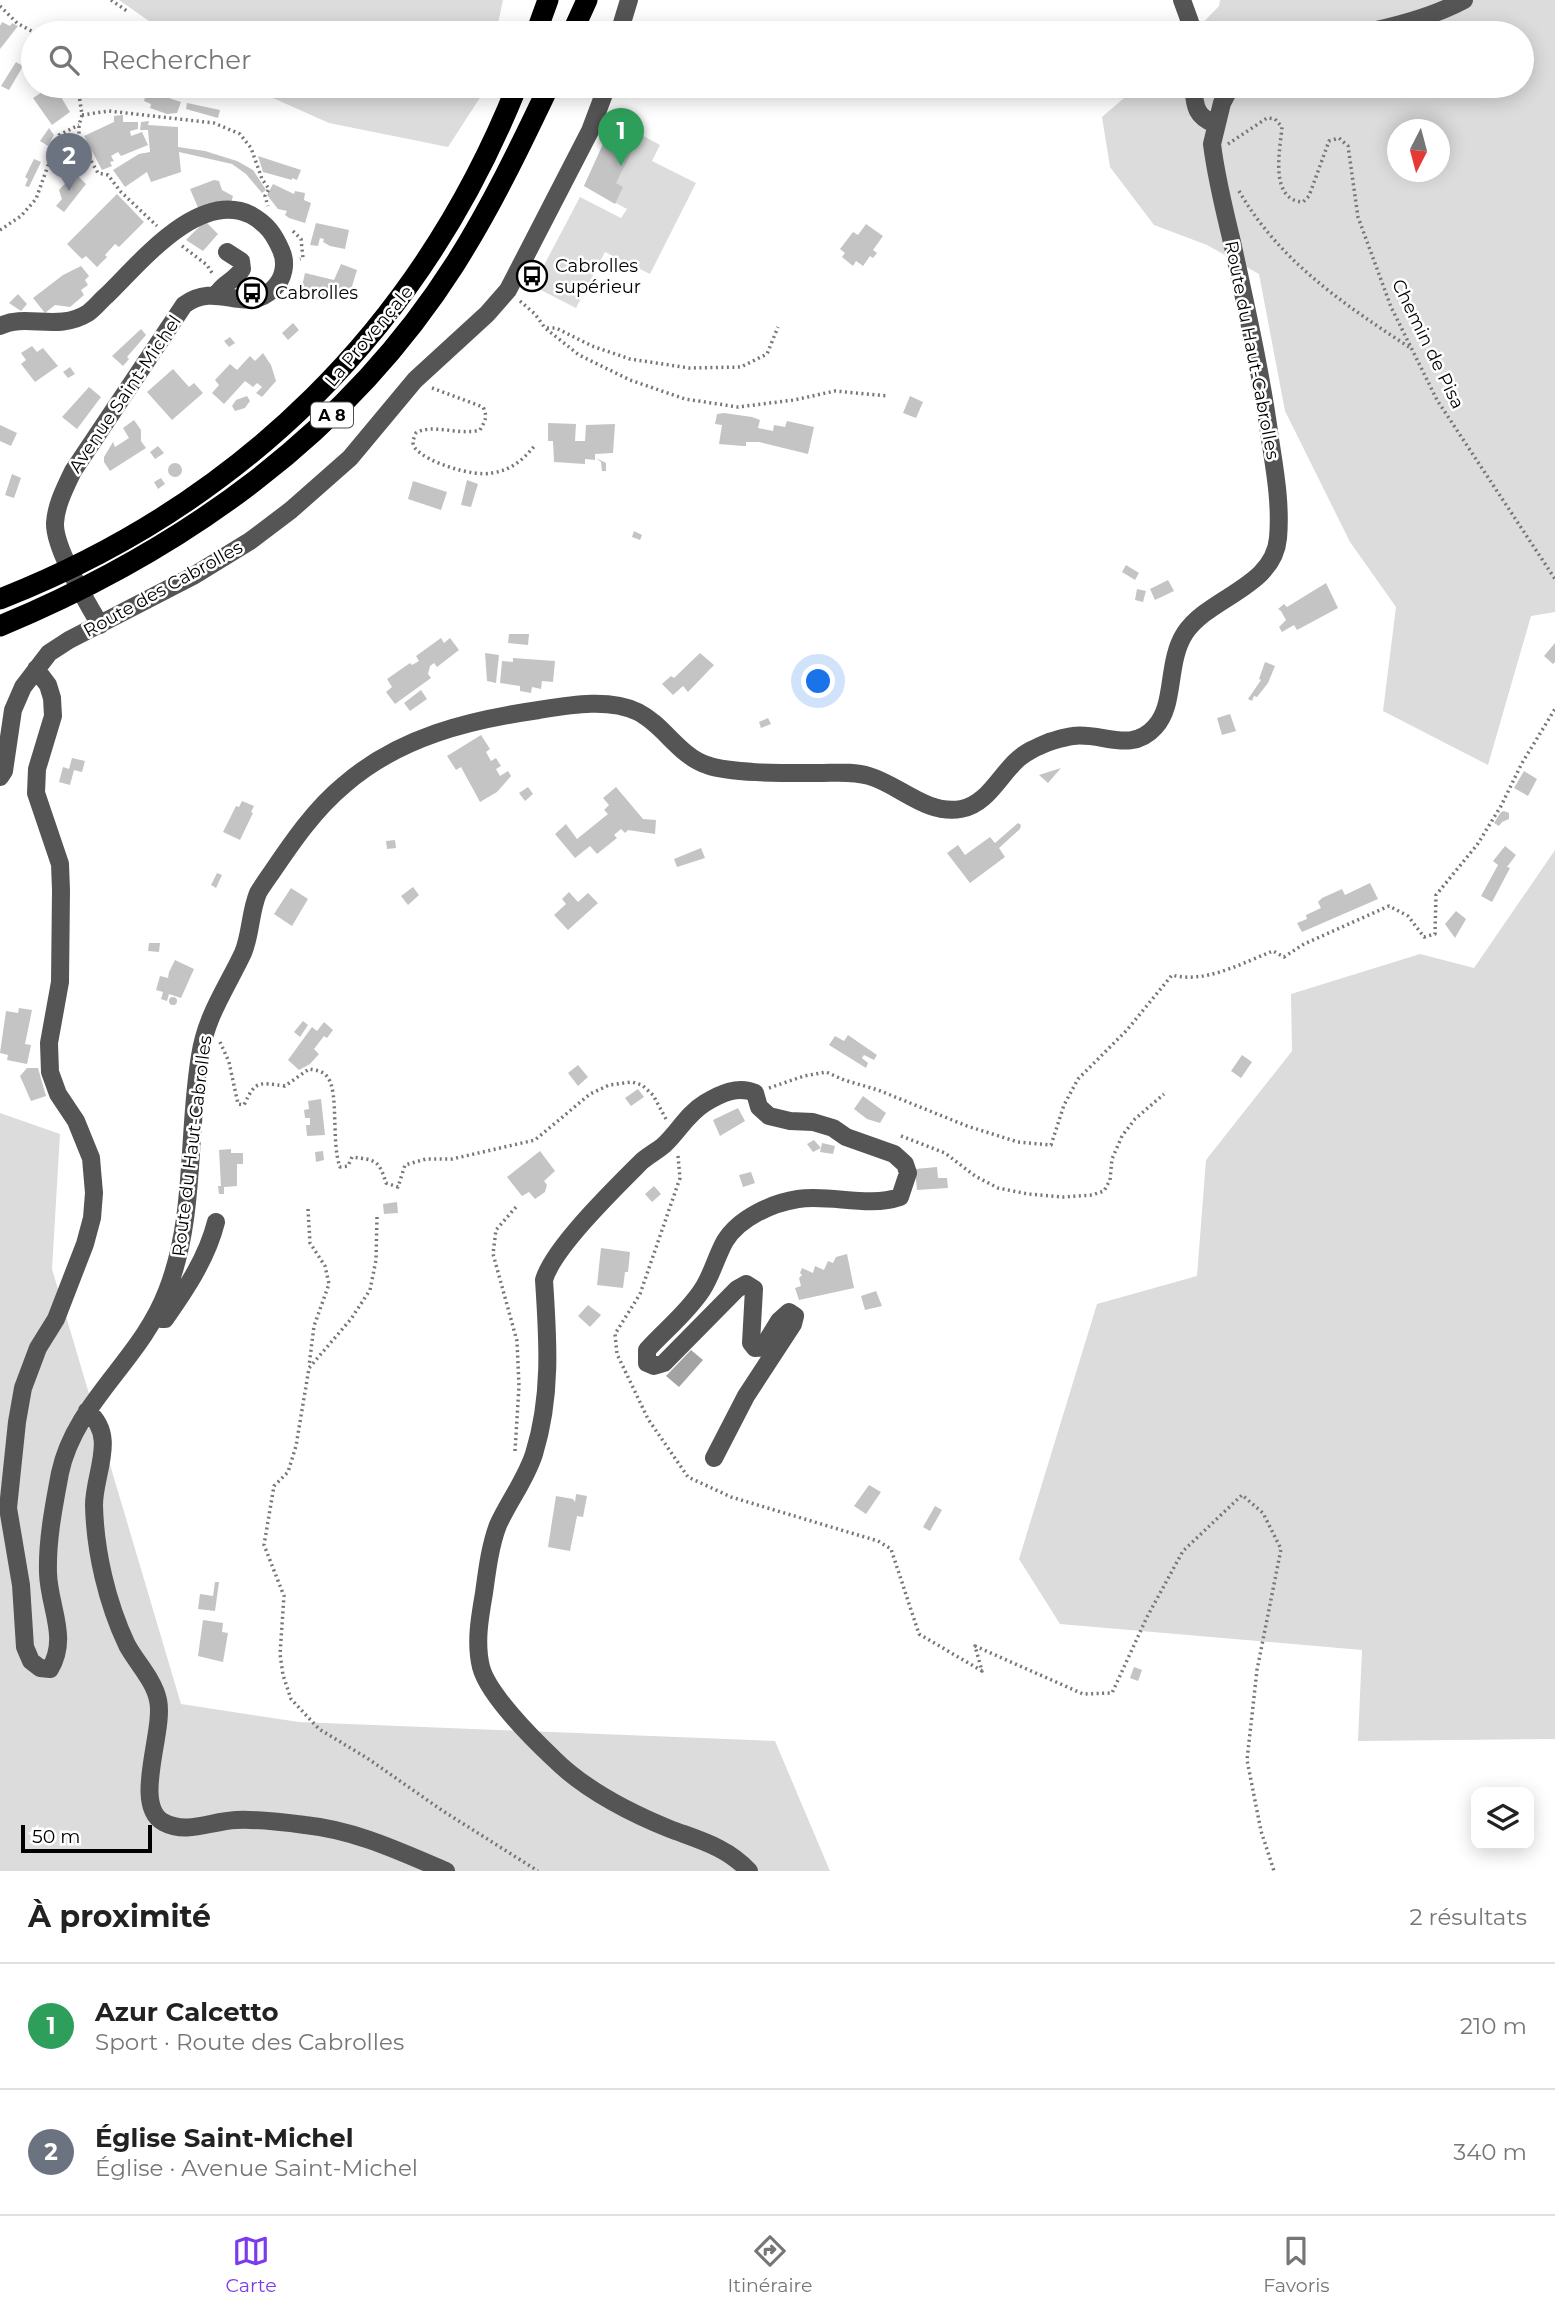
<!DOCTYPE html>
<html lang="fr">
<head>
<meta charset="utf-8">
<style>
	:root { --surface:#fff; --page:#f2f2f2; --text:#222; --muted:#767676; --line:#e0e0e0; --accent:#7c3aed }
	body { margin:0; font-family:Montserrat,sans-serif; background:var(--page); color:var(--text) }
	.controls { position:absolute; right:21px; bottom:21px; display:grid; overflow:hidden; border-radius:14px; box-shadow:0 4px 18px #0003 }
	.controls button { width:63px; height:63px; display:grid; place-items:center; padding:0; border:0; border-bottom:2px solid var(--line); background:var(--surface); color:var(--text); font:35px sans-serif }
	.compass { position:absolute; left:1387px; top:119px; width:63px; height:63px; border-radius:50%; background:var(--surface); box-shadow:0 4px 18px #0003; rotate:186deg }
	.scale { position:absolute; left:21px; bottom:18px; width:131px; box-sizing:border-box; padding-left:7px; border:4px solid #000; border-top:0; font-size:19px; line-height:24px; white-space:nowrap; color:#000; -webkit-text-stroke:5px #fff; paint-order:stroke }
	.you { position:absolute; left:819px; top:682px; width:24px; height:24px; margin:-18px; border:5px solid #fff; border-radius:50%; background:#1a73e8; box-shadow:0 0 0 10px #1a73e833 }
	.badge { display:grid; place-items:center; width:46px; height:46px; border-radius:50%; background:var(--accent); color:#fff; font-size:23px; font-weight:700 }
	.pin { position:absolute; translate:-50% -58px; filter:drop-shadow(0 2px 4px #0008) }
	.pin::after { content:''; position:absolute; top:37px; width:24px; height:21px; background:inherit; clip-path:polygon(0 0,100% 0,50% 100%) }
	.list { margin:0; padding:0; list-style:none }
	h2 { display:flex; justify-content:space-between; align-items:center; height:91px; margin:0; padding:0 28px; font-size:30px }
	h2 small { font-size:23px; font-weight:400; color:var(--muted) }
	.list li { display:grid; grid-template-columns:46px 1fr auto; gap:21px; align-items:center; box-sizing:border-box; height:126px; padding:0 28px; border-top:2px solid var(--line) }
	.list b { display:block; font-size:26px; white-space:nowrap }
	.list p { margin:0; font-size:23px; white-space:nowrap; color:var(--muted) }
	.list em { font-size:23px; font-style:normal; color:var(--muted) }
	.icon { flex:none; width:38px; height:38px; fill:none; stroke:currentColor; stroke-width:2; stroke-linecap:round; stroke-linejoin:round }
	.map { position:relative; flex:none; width:1555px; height:1871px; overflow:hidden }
	.search { position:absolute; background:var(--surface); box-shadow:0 4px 18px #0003; left:21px; right:21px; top:21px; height:77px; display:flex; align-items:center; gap:18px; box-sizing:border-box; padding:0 24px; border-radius:38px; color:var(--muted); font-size:26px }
	.sheet { height:343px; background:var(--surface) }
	nav { display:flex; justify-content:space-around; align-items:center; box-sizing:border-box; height:98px; border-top:2px solid var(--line); background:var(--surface); font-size:19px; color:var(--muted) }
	nav a { display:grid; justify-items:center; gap:4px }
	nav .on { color:var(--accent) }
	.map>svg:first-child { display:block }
</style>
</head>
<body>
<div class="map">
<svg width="1555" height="1871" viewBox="0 0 1555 1871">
	<rect width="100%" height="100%" fill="#fff"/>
	<path fill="#dcdcdc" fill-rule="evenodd" d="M119 0H503L496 33H166Z
		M1220 0H1555V612L1531 616 1488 765 1383 711 1396 607 1350 542 1285 411 1259 274 1207 245 1154 225 1110 167 1102 117 1138 86H1522V33H1193L1219 6ZM1398 130H1440V172H1398Z
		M246 86H484L483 93 448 147 329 123Z
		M614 120 660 145 652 161 696 183 650 274 605 252 576 308 533 286 580 197 621 218 627 209 584 186Z
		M1555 850V1739L1358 1741 1362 1650 1060 1624 1019 1559 1097 1304 1197 1276 1206 1160 1292 1051 1291 994 1420 954 1474 968Z
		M0 1113 60 1134 52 1269 181 1704 299 1722 775 1741 830 1871H0Z"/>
	<path fill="#a3a3a3" d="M691 1350 703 1360 679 1387 666 1376Z"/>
	<path fill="#c4c4c4" d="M2 22 10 26 12 23 18 26 0 49V26Z
		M16 62 23 66 9 90 1 86Z
		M51 86 58 92 70 112 52 125 33 98Z
		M147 91 181 102 177 113 167 114 150 108 151 104 144 101Z
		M187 103 220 110 218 118 186 109Z
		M123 115V122H138V129L130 131 131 136 142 132 148 145 121 156 118 152 111 156 114 161 110 162 112 166 102 170 84 136 114 122V116Z
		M614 120 641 133 616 183 623 187 615 204 584 186Z
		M149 121 148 125 178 127V147L205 151 237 161 253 170 266 190 262 193 246 174 232 164 179 152 181 172 151 182 147 172 125 187 113 170 139 154 150 152 148 130H140L141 122Z
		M49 128 54 135 48 146 40 141Z
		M258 156 301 170 297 180 292 178V180L263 172Z
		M34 159 41 162 29 187 25 186 28 179 25 177Z
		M75 173 86 184 64 212 56 206 62 199 59 190Z
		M214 180 219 181 222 190 233 196 231 203 216 202 199 210 190 189Z
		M273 184 294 194 295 191 305 193 304 200 311 203 305 223 289 218 285 215 287 211 278 209 267 195Z
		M117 194 144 222 119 247 115 244 105 255 107 257 97 267 86 256 82 259 67 244Z
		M205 221 218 234 203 251 186 240Z
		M316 223 349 230 345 249 330 246 323 242 324 239 320 238 318 246 310 245Z
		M866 224 883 236 873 250 877 253 873 258 870 256 863 266 856 261 853 266 842 257 845 253 840 249 853 232 858 235Z
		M341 264 357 270 349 296 327 293 324 301 292 293 293 289 301 291 305 273 334 280Z
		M81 266 89 276 85 280 88 285 81 290 84 295 70 307 55 305 45 313 33 298 63 275Z
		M18 294 27 304 21 311 9 303Z
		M293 323 299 330 288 340 282 333Z
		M141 329 146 335 127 357 129 359 123 366 112 356Z
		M230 337 235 343 229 347 224 341Z
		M32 346 37 352 43 348 58 366 35 382 21 364 26 360 21 353Z
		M263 353 271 365 276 381 262 397 256 393 262 387 257 383 253 387 245 381 224 404 212 393 219 385 215 380 230 364 237 370 250 356 255 361Z
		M70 367 75 374 68 378 63 372Z
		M173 369 189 387 194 383 203 393 172 420 147 392Z
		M89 387 101 397 77 429 62 417Z
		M247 396 250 401 245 408 235 411 232 406 236 400Z
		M910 396 923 402 916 418 903 413Z
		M724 413 752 417 760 420 758 428 773 431 774 425 785 427 787 421 814 427 808 454 759 442H746V446H743L719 444 722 425 715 424 717 414Z
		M134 420 141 430V441L146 448 110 471 104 462V457L113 442 115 447 129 438 123 428Z
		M548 423 576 424 575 441H585L586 425 615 424 613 453 595 454V460L585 459V464L554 462 553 441H548Z
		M0 425 17 433 11 446 0 441Z
		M158 446 164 453 155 459 150 452Z
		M596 458 606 463V471H602L601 462Z
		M168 470a7 7 0 1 1 14 0a7 7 0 1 1-14 0Z
		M12 474 21 478 14 498 5 495Z
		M161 478 165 484 158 489 154 482Z
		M467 480 478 484 471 507 461 505Z
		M413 481 447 492 441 510 408 499Z
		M634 531 642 535 640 540 632 537Z
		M1126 565 1139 573 1135 580 1122 572Z
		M1168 580 1174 591 1155 600 1150 589Z
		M1326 583 1338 608 1297 630 1294 625 1282 632 1279 627 1286 620 1281 611 1278 609 1284 604 1287 607Z
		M1137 589 1146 591 1143 602 1135 600Z
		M509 634H529L528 645 508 643Z
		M441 638 444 643 450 638 459 650 437 667 434 663 430 666 428 674 431 678 395 704 386 692 392 687 387 679 410 663 412 665 419 661 416 656Z
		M1555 643V662L1553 664 1544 656Z
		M485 653 499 655 496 683 487 681Z
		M700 653 714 665 688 692 683 686 673 695 662 684 671 676 674 678Z
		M513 658 555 661 553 682 542 681 541 689 532 687 531 693 520 691V686L500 683 502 661 513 662Z
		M1265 662 1275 666 1268 683 1257 697 1254 696 1252 701 1248 699 1261 680 1259 679Z
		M421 690 427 699 410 711 404 703Z
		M1230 714 1236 731 1222 735 1217 718Z
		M768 718 771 724 761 728 759 722Z
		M481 735 490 749 486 752 491 761 496 758 501 766 496 769 500 776 508 771 511 776 497 792 480 802 461 767 456 770 447 756Z
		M72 758 85 761 82 772 74 770 70 785 59 782 63 767 69 769Z
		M1061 768 1048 783 1039 775Z
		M1524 771 1537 779 1528 796 1514 788Z
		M528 787 533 794 525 801 519 793Z
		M616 787 643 819 656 820 655 834 628 830 625 833 621 829 614 835 617 838 597 854 590 846 575 858 555 834 566 824 577 839 608 814 604 810 609 805 603 798Z
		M242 801 254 806 251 812 253 813 240 840 223 832 236 806 239 807Z
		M1504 811 1509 813V819L1502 822 1499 826 1494 823 1501 812Z
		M1018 823 1021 825 1020 829 999 848 1005 857 970 883 947 853 958 845 965 855 990 837 995 843Z
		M395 840 396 848 387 849 386 841Z
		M1505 846 1516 855 1507 867 1510 868 1492 902 1481 896 1498 865 1493 861Z
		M701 848 705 858 677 867 674 859Z
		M217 873 222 875 216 888 211 885Z
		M1370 883 1378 899 1302 932 1297 923 1307 919 1306 915 1321 908 1318 902 1322 898 1342 889 1345 895Z
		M413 887 419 895 408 905 401 896Z
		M291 888 308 899 292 926 274 914Z
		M569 892 578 902 588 893 598 903 568 930 554 915 566 904 562 899Z
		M1456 911 1466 919 1455 938 1445 924Z
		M149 943H160L159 952 148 951Z
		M175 960 194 969 181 998 169 994 167 1001 161 999 163 992 156 990 160 976 168 978 169 972Z
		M169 1001a4 4 0 1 1 8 0a4 4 0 1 1-8 0Z
		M19 1008 32 1010 25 1044 31 1045 27 1064 7 1060 8 1055 0 1053 6 1011 18 1013Z
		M303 1021 308 1025 300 1037 294 1032Z
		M324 1022 333 1030 327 1038 324 1036 314 1049 319 1054 310 1064 299 1070 288 1060 312 1027 317 1031Z
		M848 1035 877 1055 874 1060 864 1055 862 1058 868 1063 866 1068 829 1045 835 1036 844 1041Z
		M1242 1055 1252 1062 1241 1078 1231 1071Z
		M578 1065 588 1077 578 1086 568 1073Z
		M27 1068H38L46 1096 31 1101 20 1076Z
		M638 1089 644 1097 631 1106 625 1098Z
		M863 1096 886 1113 880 1123 867 1119 854 1109Z
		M321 1099 325 1135 307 1136 306 1125H310V1118H305L304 1110 309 1109 308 1101Z
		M738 1108 745 1121 720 1136 713 1120Z
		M814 1140 821 1148 822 1143 835 1146 833 1154 820 1152 821 1148 813 1152 807 1144Z
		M231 1149V1153H243V1164H237V1186L224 1187V1194H219L218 1186H221L219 1150Z
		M323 1151 324 1160 316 1162 315 1152Z
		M540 1151 555 1171 544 1181 547 1185 545 1192 535 1199 529 1192 522 1196 507 1177Z
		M937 1167 938 1178H947L948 1188 917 1190 915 1169Z
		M751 1172 755 1183 743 1187 739 1175Z
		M654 1186 661 1194 652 1202 645 1194Z
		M397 1202 398 1213 384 1214 383 1204Z
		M601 1248 630 1252 628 1272H625L623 1288 597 1285Z
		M847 1254 854 1288 799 1300 795 1288 801 1286 799 1278 802 1275 800 1273 802 1268 813 1273 815 1266 824 1270 828 1261 833 1263 836 1257Z
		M876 1291 882 1306 865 1310 861 1296Z
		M588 1305 601 1315 590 1327 578 1316Z
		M869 1485 881 1492 866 1514 854 1506Z
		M576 1494 587 1496 583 1517 577 1516 570 1551 548 1547 556 1496 573 1499 575 1502Z
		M935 1506 942 1510 930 1531 923 1527Z
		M215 1582H219L215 1611 198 1609 200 1594 213 1596Z
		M203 1620 223 1623 222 1632 228 1633 223 1662 198 1656Z
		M1134 1667 1142 1670 1138 1681 1130 1678Z"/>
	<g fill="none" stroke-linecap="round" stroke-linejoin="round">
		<path stroke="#777" stroke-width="3.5" stroke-dasharray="2 3.5" stroke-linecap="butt" d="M111 0 127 11
			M0 6 17 23 35 33
			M73 86 78 88 82 115 79 125V140L98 173 108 175 121 192 157 226
			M82 115 109 111 214 123 240 134 251 148 262 179 269 189 265 196 268 206
			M1228 144 1267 118 1275 119 1282 127C1280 150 1269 200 1303 202L1309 196 1329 141 1339 138 1348 146 1358 217 1391 307 1437 400 1555 579
			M1239 191C1280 262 1345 305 1412 349
			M0 230 21 216 36 199 59 135 79 125
			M293 231 301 239 303 258 300 259
			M182 246 207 265 212 273
			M520 301 535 314 545 328 579 355 630 380 685 399 738 407 794 400 835 391 888 396
			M547 328H556L592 346 630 359 689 368 741 367 767 354 778 327
			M432 388 483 407C488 417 485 421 480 430 459 436 432 423 416 433 414 438 411 443 415 448 427 463 474 477 492 473 512 470 524 459 536 444
			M220 1042 229 1062 238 1104 244 1105C256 1079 259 1083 285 1086L309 1069C316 1070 324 1071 328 1078 339 1093 331 1143 340 1167L348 1166 352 1157C376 1160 379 1160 386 1183L398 1187 405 1165 426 1159H452L535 1140 590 1094 609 1085 632 1082 642 1085 653 1095 666 1119
			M769 1088 804 1076 826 1072 844 1080 878 1090 967 1126 1018 1142 1051 1145 1064 1105 1078 1079 1127 1030 1172 975C1205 984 1242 963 1273 951L1284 957 1304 944 1389 906 1408 916 1424 937 1435 934 1436 895 1477 845 1501 806 1522 763 1555 709
			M901 1136 945 1153 975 1176 998 1188 1028 1194 1063 1197 1092 1195 1104 1191 1110 1180 1112 1159 1122 1136 1135 1119 1164 1094
			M678 1156 680 1178 640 1294 615 1334 617 1354 648 1419 688 1477 731 1497 878 1541 891 1549 919 1634 982 1671 975 1646 1083 1694 1112 1693 1147 1617 1183 1551 1242 1495 1263 1513 1281 1549 1257 1670 1247 1760 1261 1831 1274 1871
			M308 1209 310 1243 325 1266 329 1284 314 1326 309 1366
			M377 1217 376 1260 370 1290 351 1319 309 1368 296 1446 288 1472 274 1486 264 1545 284 1596 280 1654 283 1675 291 1699 319 1729 367 1758 443 1811 538 1871
			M515 1451 519 1386 517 1341 493 1254 496 1230 516 1207"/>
		<path stroke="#555" stroke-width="18" d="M1182 0 1190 22V33
			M619 33 629 0
			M1362 33C1398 26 1432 17 1464 0
			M1193 86C1195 106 1195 116 1215 124
			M217 294C223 283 235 281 242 269L241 261 227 252
			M0 326C26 313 58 332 88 313 95 308 101 300 107 295 140 263 199 189 251 215 267 224 274 234 281 250 287 263 284 279 273 289 245 316 217 280 184 305L73 471C65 488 56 505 55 523 54 548 87 602 100 625
			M36 669 48 685 52 698 53 716 37 769 36 793 60 864 61 890 60 982 49 1043 50 1072 58 1094 76 1121 91 1158 94 1193 92 1218 85 1244 56 1319 38 1348 23 1388 17 1422 8 1508 21 1585 25 1647 31 1661 40 1668 50 1669C69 1638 49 1607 48 1573 47 1540 54 1505 60 1473 75 1402 141 1360 167 1291 196 1217 187 1134 200 1056 206 1016 226 989 243 953 251 934 250 912 258 893 260 889 270 875 272 872 293 841 315 809 344 785 399 737 469 720 539 710 570 705 609 698 638 712 664 725 679 756 707 765 731 774 791 773 819 773 835 773 853 771 869 776 900 785 926 815 961 809 986 805 999 777 1016 761 1025 752 1037 747 1049 742 1056 740 1064 737 1073 736 1102 732 1131 754 1155 727 1176 705 1166 662 1185 633 1209 597 1274 587 1278 538 1281 505 1275 471 1270 439 1261 372 1246 307 1232 242 1224 209 1216 177 1212 144L1222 103 1231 86
			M0 777 4 771 13 710 23 687 49 653 69 640 193 576 250 541 291 510 350 458 415 380 487 314 508 290 590 131 607 86
			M161 1319H165C186 1289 207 1258 216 1222
			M87 1411C118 1436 94 1473 94 1505 95 1551 107 1603 127 1645 136 1662 154 1680 158 1700 165 1731 132 1804 163 1822 187 1835 211 1821 236 1820 259 1819 283 1822 305 1825 355 1830 401 1852 446 1871
			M714 1458 746 1396 793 1324 795 1316 789 1312 779 1321 763 1347 755 1348 751 1343 754 1289 746 1284 737 1289 664 1363 654 1366 647 1363V1350C665 1330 687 1313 702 1290 712 1275 716 1257 725 1241 739 1218 772 1203 798 1199 831 1194 868 1208 900 1197L908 1173 905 1164 894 1154 846 1137 833 1128 813 1122 790 1121 769 1116 759 1107 755 1093C738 1085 720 1094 705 1103 687 1114 679 1131 664 1145 657 1151 649 1155 642 1161 616 1187 553 1248 544 1280 548 1340 552 1396 534 1454 526 1479 509 1501 498 1525 490 1546 487 1571 484 1593 480 1616 475 1643 481 1667 488 1694 532 1738 553 1758 585 1790 628 1812 670 1829 699 1840 727 1847 749 1871"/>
		<path stroke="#000" stroke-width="21" d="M536 33 548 0
			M572 33 587 0
			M0 599C242 504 421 327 517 86
			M0 626C183 550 347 434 455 264 491 207 520 147 549 86"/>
	</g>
	<defs>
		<g id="bus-ring" transform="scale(1.575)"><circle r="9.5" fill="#fff" stroke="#000" stroke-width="1.5"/><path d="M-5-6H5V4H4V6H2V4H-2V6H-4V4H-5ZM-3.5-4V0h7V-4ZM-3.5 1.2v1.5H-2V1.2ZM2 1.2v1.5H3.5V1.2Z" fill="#000"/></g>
	</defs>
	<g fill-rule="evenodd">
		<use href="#bus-ring" x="532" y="276"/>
		<use href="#bus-ring" x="252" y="293"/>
	</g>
	<g text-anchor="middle" stroke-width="5" stroke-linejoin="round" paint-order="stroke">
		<rect fill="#fff" stroke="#4c4c4c" stroke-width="2" x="311" y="402.5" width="42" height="25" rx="5"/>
		<g font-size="16" font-weight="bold" fill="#000">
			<text x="332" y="421">A 8</text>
		</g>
		<g font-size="18" fill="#000" stroke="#fff" text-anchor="start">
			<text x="555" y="272">Cabrolles<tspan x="555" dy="21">supérieur</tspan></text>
			<text x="275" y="299">Cabrolles</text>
		</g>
		<g font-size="18" fill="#000" stroke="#fff">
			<text transform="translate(369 336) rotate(-50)" y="6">La Provençale</text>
			<text transform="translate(1428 344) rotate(64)" y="6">Chemin de Pisa</text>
			<text transform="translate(1252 350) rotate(79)" y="6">Route du Haut-Cabrolles</text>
			<text transform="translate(125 394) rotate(-56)" y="6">Avenue Saint-Michel</text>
			<text transform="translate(163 589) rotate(-29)" y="6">Route des Cabrolles</text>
			<text transform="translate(192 1146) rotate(-83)" y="6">Route du Haut-Cabrolles</text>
		</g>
	</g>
</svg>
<div class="controls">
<button><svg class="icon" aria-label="layers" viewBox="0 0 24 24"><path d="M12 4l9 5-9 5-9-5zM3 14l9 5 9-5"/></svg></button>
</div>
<svg class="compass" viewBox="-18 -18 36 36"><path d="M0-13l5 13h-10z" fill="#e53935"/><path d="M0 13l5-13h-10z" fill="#767676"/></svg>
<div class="scale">50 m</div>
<div class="you"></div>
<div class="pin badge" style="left:621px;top:166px;background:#2e9e5b">1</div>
<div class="pin badge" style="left:69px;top:191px;background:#6b7280">2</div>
<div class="search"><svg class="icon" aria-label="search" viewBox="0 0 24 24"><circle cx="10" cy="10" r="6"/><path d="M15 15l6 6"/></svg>Rechercher</div>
</div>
<section class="sheet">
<h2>À proximité<small>2 résultats</small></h2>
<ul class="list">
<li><span class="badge" style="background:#2e9e5b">1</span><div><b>Azur Calcetto</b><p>Sport · Route des Cabrolles</p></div><em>210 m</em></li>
<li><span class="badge" style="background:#6b7280">2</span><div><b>Église Saint-Michel</b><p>Église · Avenue Saint-Michel</p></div><em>340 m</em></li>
</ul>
</section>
<nav>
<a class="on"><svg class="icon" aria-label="map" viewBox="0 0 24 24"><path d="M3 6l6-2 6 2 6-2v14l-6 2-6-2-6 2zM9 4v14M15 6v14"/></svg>Carte</a>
<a><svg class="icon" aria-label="directions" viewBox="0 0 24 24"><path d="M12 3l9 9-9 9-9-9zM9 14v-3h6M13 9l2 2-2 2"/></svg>Itinéraire</a>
<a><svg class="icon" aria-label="saved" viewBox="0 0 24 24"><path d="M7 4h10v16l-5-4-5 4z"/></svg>Favoris</a>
</nav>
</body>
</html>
